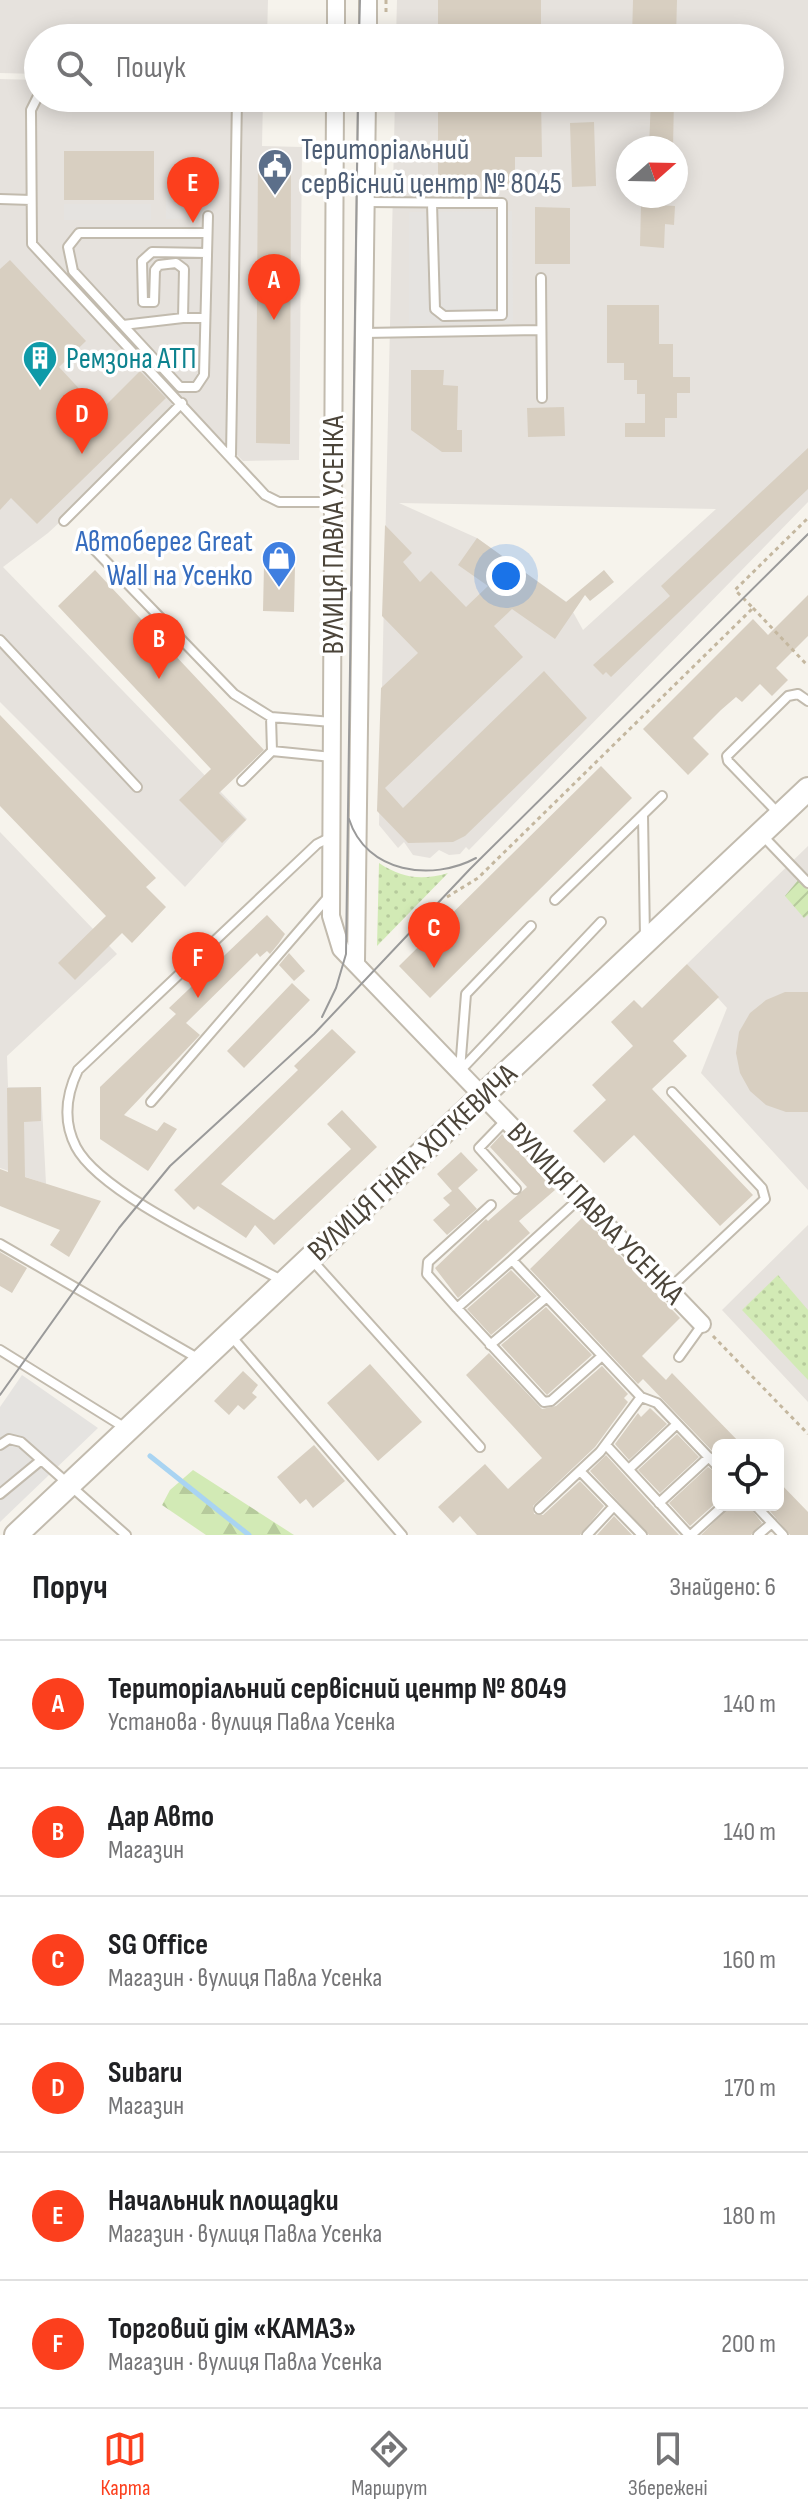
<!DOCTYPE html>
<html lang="uk">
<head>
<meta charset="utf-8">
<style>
	:root { --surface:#fff; --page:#f2f2f2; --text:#202124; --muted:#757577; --line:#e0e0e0; --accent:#fc3f1d }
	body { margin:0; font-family:"Sofia Sans Condensed",sans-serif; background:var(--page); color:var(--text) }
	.controls { position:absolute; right:24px; bottom:24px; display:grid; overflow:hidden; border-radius:12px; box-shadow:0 4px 20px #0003 }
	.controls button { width:72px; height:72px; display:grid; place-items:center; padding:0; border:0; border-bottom:2px solid var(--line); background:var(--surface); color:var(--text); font:40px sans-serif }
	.compass { position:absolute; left:616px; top:136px; width:72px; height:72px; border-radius:50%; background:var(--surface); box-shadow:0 4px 20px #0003; rotate:70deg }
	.you { position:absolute; left:506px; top:576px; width:28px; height:28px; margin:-20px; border:6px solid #fff; border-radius:50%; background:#1a73e8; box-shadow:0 0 0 12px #1a73e833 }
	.badge { display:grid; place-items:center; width:52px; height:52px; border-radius:50%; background:var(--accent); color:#fff; font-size:26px; font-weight:700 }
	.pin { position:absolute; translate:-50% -66px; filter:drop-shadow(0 2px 4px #0008) }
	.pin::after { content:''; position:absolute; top:42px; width:28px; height:24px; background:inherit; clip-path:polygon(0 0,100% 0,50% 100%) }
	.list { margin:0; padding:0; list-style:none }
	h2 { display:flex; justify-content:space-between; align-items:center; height:104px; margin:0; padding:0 32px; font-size:34px }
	h2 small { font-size:26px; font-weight:400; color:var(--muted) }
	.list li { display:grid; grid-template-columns:52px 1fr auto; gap:24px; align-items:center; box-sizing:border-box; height:128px; padding:0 32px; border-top:2px solid var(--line) }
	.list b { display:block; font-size:30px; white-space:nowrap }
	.list p { margin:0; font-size:26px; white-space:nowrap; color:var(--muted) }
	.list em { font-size:26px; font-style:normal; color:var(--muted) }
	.icon { flex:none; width:44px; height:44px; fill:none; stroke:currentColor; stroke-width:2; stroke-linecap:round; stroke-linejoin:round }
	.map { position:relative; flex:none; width:808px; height:1535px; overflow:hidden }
	.search { position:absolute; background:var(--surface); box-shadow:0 4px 20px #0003; left:24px; right:24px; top:24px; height:88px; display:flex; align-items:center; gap:20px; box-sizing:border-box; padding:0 28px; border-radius:44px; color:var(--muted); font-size:30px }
	.sheet { height:872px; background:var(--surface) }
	nav { display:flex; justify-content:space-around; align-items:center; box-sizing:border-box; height:112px; border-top:2px solid var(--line); background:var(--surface); font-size:22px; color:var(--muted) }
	nav a { display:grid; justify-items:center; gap:4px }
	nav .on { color:var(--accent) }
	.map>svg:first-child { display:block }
</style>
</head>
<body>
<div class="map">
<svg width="808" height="1535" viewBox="0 0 808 1535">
	<defs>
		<pattern id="grass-dots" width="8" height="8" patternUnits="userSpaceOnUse" patternTransform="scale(2)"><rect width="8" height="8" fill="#d2eab5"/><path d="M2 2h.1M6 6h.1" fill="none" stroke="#b6ca9c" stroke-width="1.8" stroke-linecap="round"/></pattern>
		<pattern id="forest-firs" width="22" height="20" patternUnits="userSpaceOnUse" patternTransform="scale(2)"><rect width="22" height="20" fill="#d2eab5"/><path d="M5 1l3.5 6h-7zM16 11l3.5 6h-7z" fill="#b6ca9c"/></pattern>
		<pattern id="garden-furrows" width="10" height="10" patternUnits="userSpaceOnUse" patternTransform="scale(2)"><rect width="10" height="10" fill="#d2eab5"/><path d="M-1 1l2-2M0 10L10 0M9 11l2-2" fill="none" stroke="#b6ca9c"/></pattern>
	</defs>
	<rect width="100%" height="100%" fill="#f6f3ec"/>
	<path fill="#e6e2dd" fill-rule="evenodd" d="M0 0H268L267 38H38V74L0 73Z
		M397 0H808V502L469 850 466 847 460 854 449 855 439 850 430 858 413 855 404 842 398 848 379 825 395 98H770V38H396ZM628 148H676V196H628ZM399 503 716 509 583 630 568 603 477 538Z
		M0 79 38 80V98H263L262 146 302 147 299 460 243 461 187 405 48 533 3 567 247 819 185 887 0 702Z
		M0 832 117 954 7 1056 8 1087H41L46 1184 0 1168Z
		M808 846V1190L701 1073 727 1008 687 964Z
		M808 1225V1402L722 1310Z"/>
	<path fill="url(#grass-dots)" d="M379 863C402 878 421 881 448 873L377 946Z
		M778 1275 808 1310V1380L742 1310Z"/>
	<path fill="url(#forest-firs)" d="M193 1470 294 1535H206L162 1505 170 1490Z"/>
	<path fill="url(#garden-furrows)" d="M799 879 808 890V915L804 918 785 896Z"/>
	<path fill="#e5e3e0" d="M166 183H212V218L166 219Z
		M64 204H151V220H64Z
		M512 211 513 323 409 324V212Z
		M22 1375 98 1428 0 1522V1407Z"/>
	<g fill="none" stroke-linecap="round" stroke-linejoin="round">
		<path stroke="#a9d4f2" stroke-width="5" d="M150 1456 249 1535"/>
	</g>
	<path fill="#d8cfc1" d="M438 0H541V38H438Z
		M633 0H677L676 38H632Z
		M438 98H541L542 157H515V190H438Z
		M651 98H674L673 148H649Z
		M594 122 596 186 572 187 570 123Z
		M64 151H154V200H64Z
		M258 161 291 162 290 444 256 443Z
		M641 204 675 206 674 225 665 224 664 248 640 246Z
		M535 207 570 208V264H535Z
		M10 260 86 341 59 367 100 411 140 371 166 398 37 524 11 498 0 510V269Z
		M607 305H659V344H673V377H690V393H677V418H665V437H625V423H645V394H637V380H624V363H607Z
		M411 370H444L443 385 458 386 457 430H462V452H442L411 430Z
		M564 407 565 436 528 437 527 408Z
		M808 448V489L611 677 606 672 603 675 593 665 670 596 661 586Z
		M385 525 412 553 403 562 420 582 431 571 466 607 488 586 458 565 477 538 566 602 604 570 614 582 590 601 585 595 555 639 512 609 494 626 523 657 385 788 403 808 544 671 587 718 465 836 453 842 408 843 377 811 381 688 418 653 382 616Z
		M264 565 295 566 294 612 263 611Z
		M95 570 264 750 219 793 246 820 222 843 179 800 211 769 58 606Z
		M808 595V636L776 668 788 680 772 696 760 684 742 702 736 697 721 710 693 738 709 754 688 775 643 729 753 619 768 635Z
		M0 715 156 878 146 887 166 907 132 943 122 933 75 980 58 963 106 916 0 806Z
		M601 766 632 798 430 998 399 966Z
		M267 915 285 934 279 943 270 954 267 951 260 957 257 953 186 1023 200 1035 124 1115 157 1131 164 1122 177 1129 148 1171 100 1139V1087L176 1014 169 1008Z
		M289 953 305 971 294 981 279 965Z
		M687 964 719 997 673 1041 687 1056 652 1089 753 1195 720 1226 634 1135 604 1163 573 1131 606 1100 592 1085 633 1046 611 1022 634 1000 642 1008Z
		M292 983 310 1000 244 1068 227 1051Z
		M785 992H808V1112H786L766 1105 750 1091 740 1073 736 1053 739 1032 750 1013 766 1000Z
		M332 1029 356 1052 221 1184 274 1220 351 1149 327 1124 342 1110 377 1147 274 1245 255 1225 246 1238 198 1206 194 1210 174 1190 298 1070 294 1066Z
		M41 1087V1121L24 1122 25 1177 101 1201 69 1257 50 1245 60 1230 0 1206V1169L8 1172 7 1088Z
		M502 1134 555 1190 519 1221 530 1233 458 1298 435 1268 486 1219 488 1221 527 1187 490 1147Z
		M461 1152 478 1170 458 1188 477 1209 447 1235 433 1220 450 1205 443 1198 452 1191 437 1174Z
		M583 1217 680 1318 642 1356 666 1380 672 1373 742 1445H718V1457L643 1379 638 1384 530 1269Z
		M0 1252 27 1268 12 1293 0 1286Z
		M511 1270 537 1296 491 1335 467 1309Z
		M546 1307 592 1355 547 1395 501 1345Z
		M489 1353 542 1409 556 1406 602 1366 628 1394 624 1398 628 1402 595 1447 533 1506 534 1514 543 1515 580 1481 604 1506 580 1535H477L460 1516 453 1523 438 1507 485 1464 508 1489 542 1458 466 1375Z
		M370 1364 422 1422 378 1461 327 1403Z
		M243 1371 258 1385 252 1393 257 1397 244 1410 238 1405 229 1415 214 1401Z
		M650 1408 667 1424 629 1460 615 1444 638 1413 641 1417Z
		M677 1434 699 1457 660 1493 638 1470Z
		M314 1445 345 1481 313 1508 306 1499 300 1504 277 1477Z
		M606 1455 654 1508 679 1535H649L590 1471Z
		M708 1467 718 1474V1501L690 1526 669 1503Z
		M778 1481 808 1512V1535H790L765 1505H778Z
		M731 1505H748L762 1523 751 1535H701Z
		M614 1516 632 1535H597Z"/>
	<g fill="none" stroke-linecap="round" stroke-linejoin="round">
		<g stroke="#c2bbae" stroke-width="12">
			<path id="service" d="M38 96 31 110 32 244 265 495 279 502H333
				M0 199 31 200
				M366 202 500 203H502V315L444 316 435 309 432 203
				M207 233H79L68 247 73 271 180 387H196L204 375 208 216
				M541 278 542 398
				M205 318H183L184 269 176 263 159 265 155 270 154 302H143L142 261 152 252 207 253
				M123 325 183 318
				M364 333 541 330
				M231 455 237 98
				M64 521 182 403
				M91 546 234 694 271 717 332 722
				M0 640 137 787
				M271 717 272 751 332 757
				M242 781 272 751
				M779 814 728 761 727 756 788 696 798 694 808 701
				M643 815 645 938
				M761 834 808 883
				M555 900 662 796
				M460 1070 466 994 531 926
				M460 1071 601 922
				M151 1102 330 895
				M506 1120 479 1148 516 1189
				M491 1205 428 1262 427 1274 457 1308 512 1260
				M0 1244 199 1359
				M310 1258 480 1447
				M283 1281C233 1253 101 1195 76 1147 63 1122 66 1095 78 1070L317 844 331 837
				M669 1289 765 1199 762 1188 672 1092
				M457 1308 544 1402 551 1401 602 1356
				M231 1336 402 1535
				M490 1345 547 1297
				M0 1350 127 1429
				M679 1357 702 1325
				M641 1397 657 1403 718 1467
				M0 1445 9 1439 21 1442 126 1535
				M606 1445 689 1535
				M629 1469 677 1424
				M580 1471 642 1535
				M0 1494 40 1461
				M659 1503 709 1457
				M755 1505 783 1535
				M539 1509 600 1452 641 1397 512 1260 580 1198
				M587 1535 614 1506
				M691 1535 724 1505
				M758 1535 772 1523"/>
		</g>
		<g stroke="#c2bbae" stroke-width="20">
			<path id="minor" d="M336 38V0
				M368 38V0
				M335 98 331 916 341 949 702 1324
				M356 962 367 98"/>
		</g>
		<g stroke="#c2bbae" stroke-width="26">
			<path id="tertiary" d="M16 1535 808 789"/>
		</g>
		<path stroke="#c4b79f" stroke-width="3" stroke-dasharray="4 4" stroke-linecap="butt" d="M386 12V0
			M753 608 808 666
			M447 897 478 878 753 608 735 590 808 518
			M713 1336 808 1434"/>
		<use href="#service" stroke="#fff" stroke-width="8"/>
		<use href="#minor" stroke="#fff" stroke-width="16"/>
		<use href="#tertiary" stroke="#fff" stroke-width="22"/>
		<path stroke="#9a9a9a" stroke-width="2" d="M359 38 360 0
			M349 819C366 873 432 882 476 858
			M322 1017 336 988 346 954 358 98
			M0 1395 119 1228 170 1166 314 1034 470 869 808 534"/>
	</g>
	<defs>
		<g id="civic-pin" transform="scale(1.8)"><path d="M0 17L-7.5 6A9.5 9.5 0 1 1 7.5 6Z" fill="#5c6f8a" stroke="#fff"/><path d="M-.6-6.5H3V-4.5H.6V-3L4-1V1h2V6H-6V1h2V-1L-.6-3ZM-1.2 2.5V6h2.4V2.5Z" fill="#fff"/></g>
		<g id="building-pin" transform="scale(1.8)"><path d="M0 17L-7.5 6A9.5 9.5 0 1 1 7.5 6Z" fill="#0f9aa8" stroke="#fff"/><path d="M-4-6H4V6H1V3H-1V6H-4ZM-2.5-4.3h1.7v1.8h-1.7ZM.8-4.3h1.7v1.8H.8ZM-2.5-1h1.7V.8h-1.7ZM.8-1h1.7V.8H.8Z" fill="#fff"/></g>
		<g id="shop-pin" transform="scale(1.8)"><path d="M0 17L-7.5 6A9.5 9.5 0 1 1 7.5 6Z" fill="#3f7fe0" stroke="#fff"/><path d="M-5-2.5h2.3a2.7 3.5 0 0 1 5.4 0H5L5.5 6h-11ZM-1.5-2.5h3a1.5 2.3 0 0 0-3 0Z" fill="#fff"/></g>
	</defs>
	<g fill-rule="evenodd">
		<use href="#civic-pin" x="275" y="166"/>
		<use href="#building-pin" x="40" y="358"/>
		<use href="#shop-pin" x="279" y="558"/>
	</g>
	<g text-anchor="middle" stroke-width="7" stroke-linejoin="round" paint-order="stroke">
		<g font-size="30" fill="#4e5e75" stroke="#fff" text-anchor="start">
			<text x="301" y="159">Територіальний<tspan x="301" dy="34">сервісний центр № 8045</tspan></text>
		</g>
		<g font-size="30" fill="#0d838f" stroke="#fff" text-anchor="start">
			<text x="66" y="368">Ремзона АТП</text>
		</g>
		<g font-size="30" fill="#4b4439" stroke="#fff">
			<text transform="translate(333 535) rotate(-90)" y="10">ВУЛИЦЯ ПАВЛА УСЕНКА</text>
			<text transform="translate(412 1162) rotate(-43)" y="10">ВУЛИЦЯ ГНАТА ХОТКЕВИЧА</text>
			<text transform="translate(596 1213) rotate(46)" y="10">ВУЛИЦЯ ПАВЛА УСЕНКА</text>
		</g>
		<g font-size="30" fill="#366cbe" stroke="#fff" text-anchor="end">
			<text x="253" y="551">Автоберег Great<tspan x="253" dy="34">Wall на Усенко</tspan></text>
		</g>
	</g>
</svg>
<div class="controls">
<button><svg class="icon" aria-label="locate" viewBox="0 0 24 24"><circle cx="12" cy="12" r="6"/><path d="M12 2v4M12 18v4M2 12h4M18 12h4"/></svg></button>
</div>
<svg class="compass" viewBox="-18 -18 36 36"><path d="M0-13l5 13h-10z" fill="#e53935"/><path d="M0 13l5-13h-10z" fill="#757577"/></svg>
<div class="you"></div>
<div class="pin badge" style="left:274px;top:320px">A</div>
<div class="pin badge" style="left:159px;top:679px">B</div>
<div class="pin badge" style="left:434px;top:968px">C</div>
<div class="pin badge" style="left:82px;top:454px">D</div>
<div class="pin badge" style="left:193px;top:223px">E</div>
<div class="pin badge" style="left:198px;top:998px">F</div>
<div class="search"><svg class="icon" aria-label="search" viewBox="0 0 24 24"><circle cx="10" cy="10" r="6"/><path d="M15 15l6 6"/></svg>Пошук</div>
</div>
<section class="sheet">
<h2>Поруч<small>Знайдено: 6</small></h2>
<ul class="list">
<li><span class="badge">A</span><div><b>Територіальний сервісний центр № 8049</b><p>Установа · вулиця Павла Усенка</p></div><em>140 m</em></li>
<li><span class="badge">B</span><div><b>Дар Авто</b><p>Магазин</p></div><em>140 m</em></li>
<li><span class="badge">C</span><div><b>SG Office</b><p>Магазин · вулиця Павла Усенка</p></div><em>160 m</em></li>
<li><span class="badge">D</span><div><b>Subaru</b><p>Магазин</p></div><em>170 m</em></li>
<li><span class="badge">E</span><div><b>Начальник площадки</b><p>Магазин · вулиця Павла Усенка</p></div><em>180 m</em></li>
<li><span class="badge">F</span><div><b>Торговий дім «КАМАЗ»</b><p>Магазин · вулиця Павла Усенка</p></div><em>200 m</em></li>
</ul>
</section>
<nav>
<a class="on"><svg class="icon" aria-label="map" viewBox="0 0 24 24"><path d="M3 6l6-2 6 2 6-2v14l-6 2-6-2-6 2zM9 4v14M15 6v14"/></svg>Карта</a>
<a><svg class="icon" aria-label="directions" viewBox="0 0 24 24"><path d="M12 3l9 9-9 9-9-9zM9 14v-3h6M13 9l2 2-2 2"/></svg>Маршрут</a>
<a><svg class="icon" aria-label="saved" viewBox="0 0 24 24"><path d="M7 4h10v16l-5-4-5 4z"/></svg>Збережені</a>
</nav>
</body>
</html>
